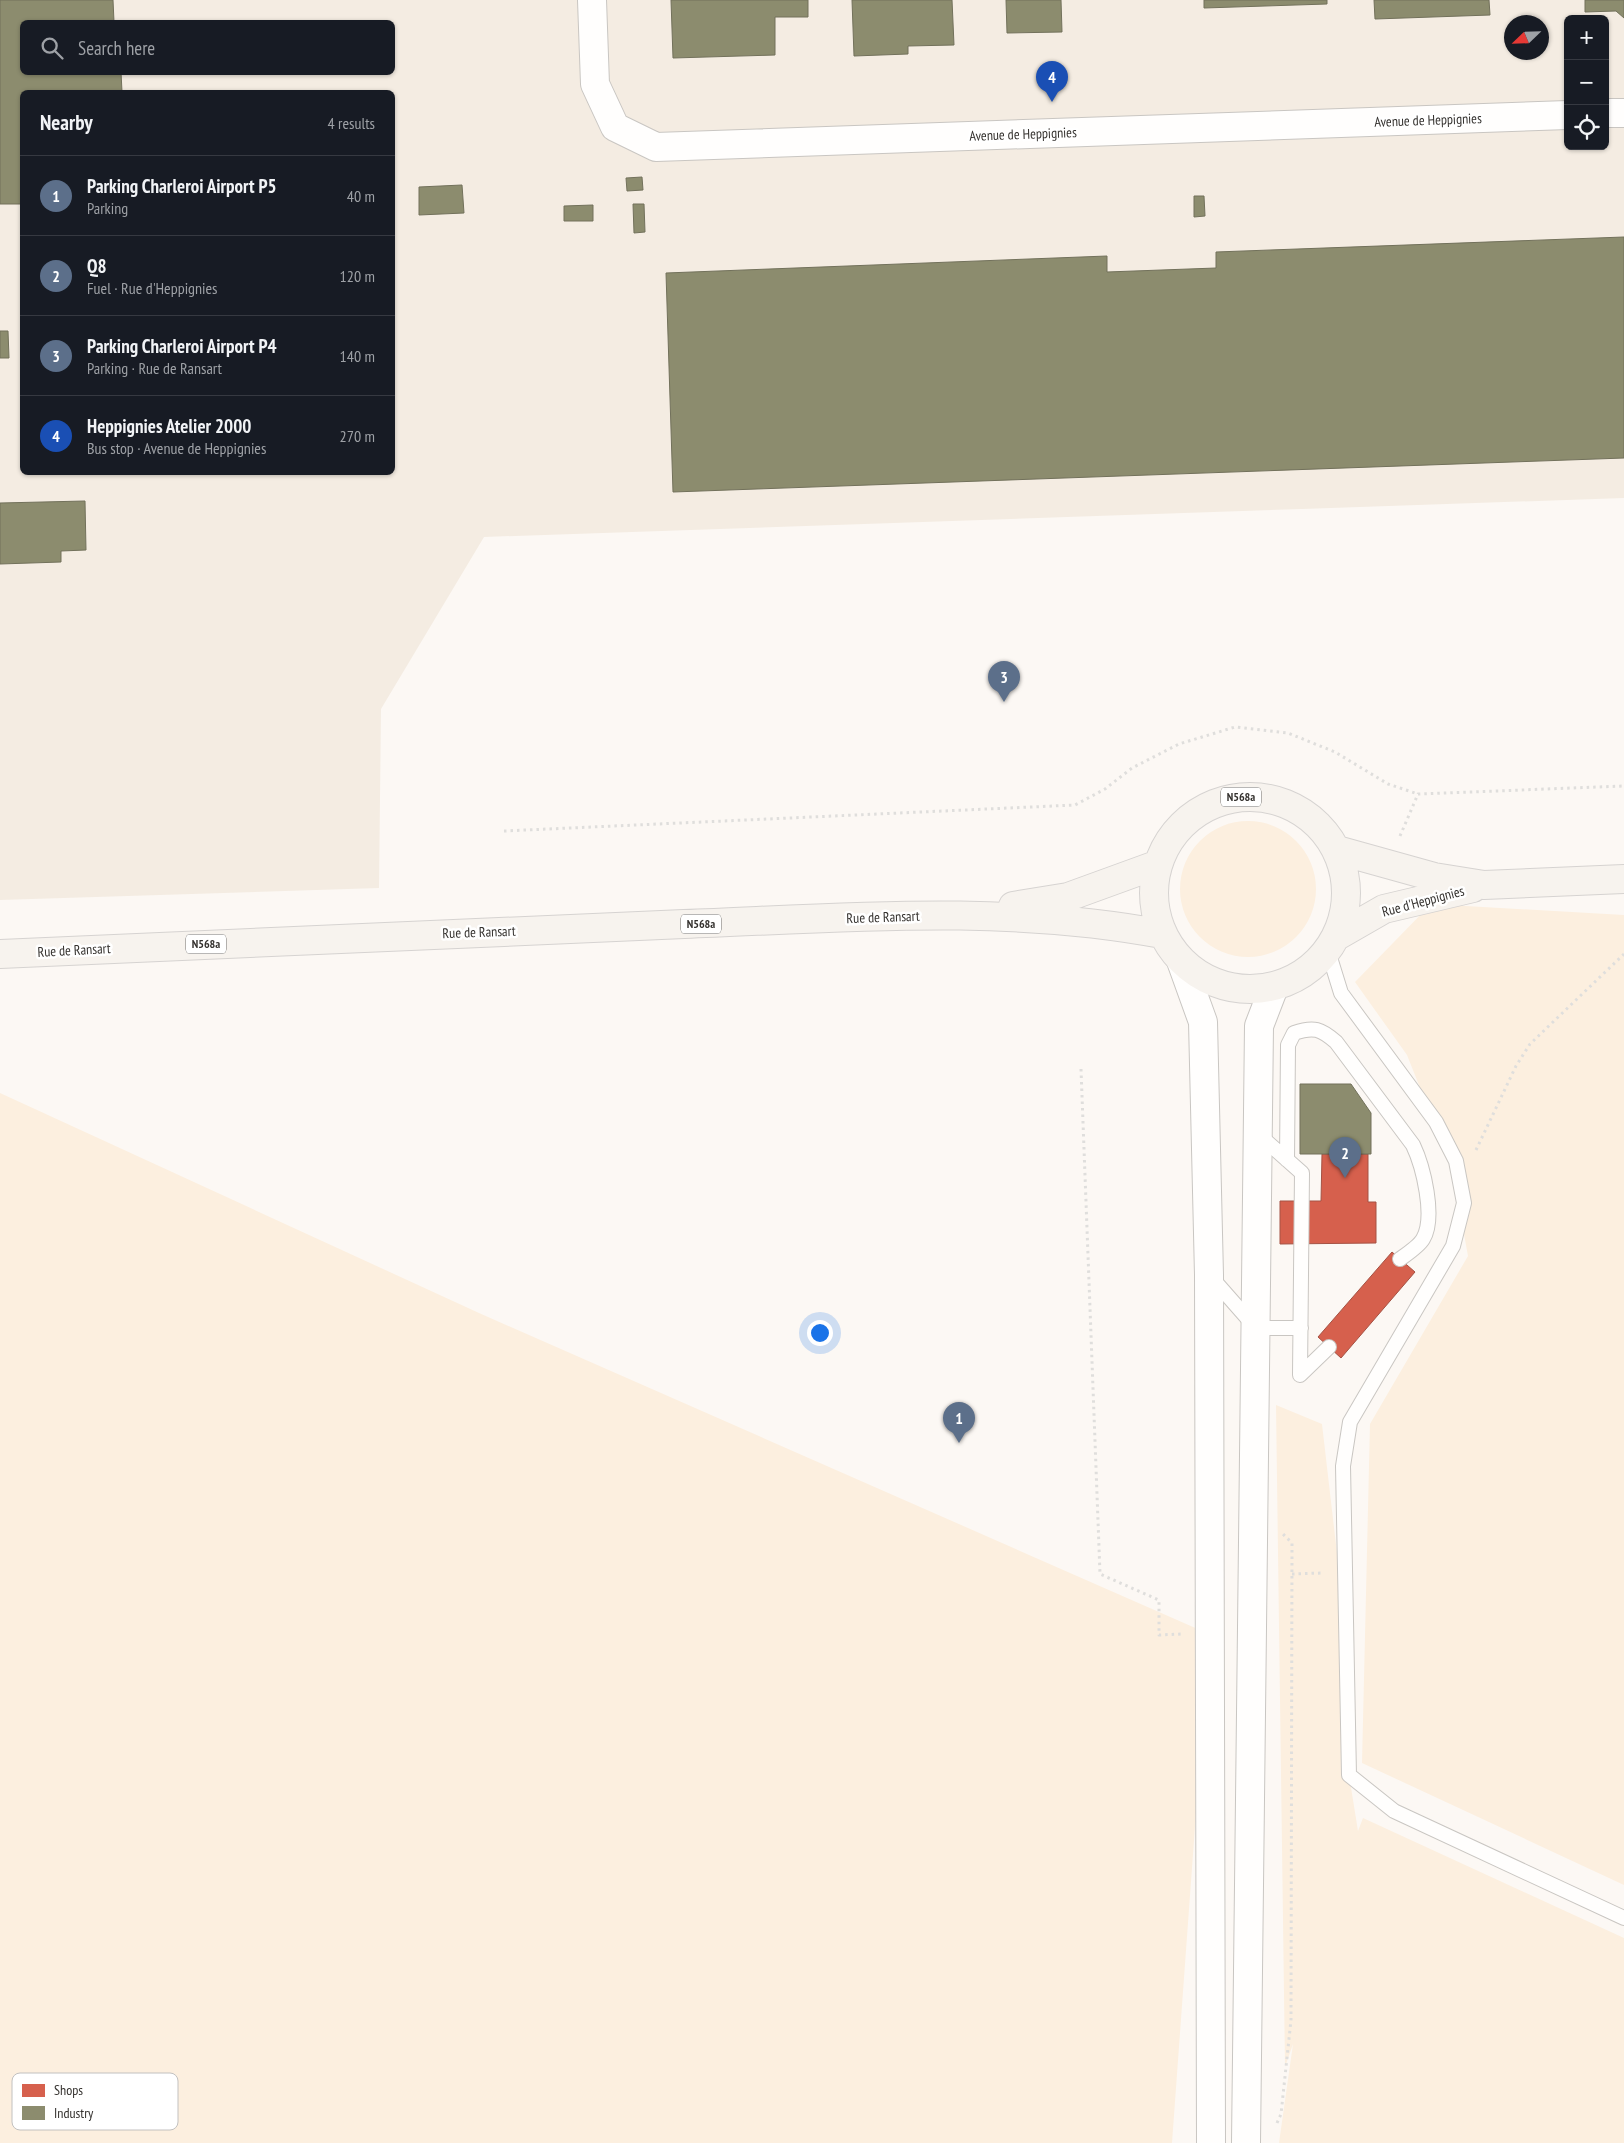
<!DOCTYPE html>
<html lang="en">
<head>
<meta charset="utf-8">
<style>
	:root { --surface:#171b24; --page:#242831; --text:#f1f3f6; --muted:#9ea1a6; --line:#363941; --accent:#8c9099 }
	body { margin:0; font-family:"PT Sans Narrow",sans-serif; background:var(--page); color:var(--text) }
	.controls { position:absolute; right:15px; top:15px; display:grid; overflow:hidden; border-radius:8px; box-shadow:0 1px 4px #0004 }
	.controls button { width:45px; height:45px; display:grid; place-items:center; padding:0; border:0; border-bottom:1px solid var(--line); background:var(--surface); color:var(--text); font:25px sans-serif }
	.compass { position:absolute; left:1504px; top:15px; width:45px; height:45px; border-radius:50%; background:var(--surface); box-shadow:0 1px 4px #0004; rotate:247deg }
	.you { position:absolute; left:819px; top:1332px; width:18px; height:18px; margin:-12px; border:4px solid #fff; border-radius:50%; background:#1a73e8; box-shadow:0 0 0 8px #1a73e833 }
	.badge { display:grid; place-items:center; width:32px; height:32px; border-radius:50%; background:var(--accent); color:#fff; font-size:16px; font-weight:700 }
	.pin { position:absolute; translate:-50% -41px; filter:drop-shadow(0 1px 2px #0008) }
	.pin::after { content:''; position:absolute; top:26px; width:18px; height:15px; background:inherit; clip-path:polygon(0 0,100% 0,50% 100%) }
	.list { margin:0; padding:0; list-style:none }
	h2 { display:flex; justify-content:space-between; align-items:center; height:65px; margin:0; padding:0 20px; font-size:21px }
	h2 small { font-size:16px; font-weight:400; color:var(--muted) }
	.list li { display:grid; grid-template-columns:32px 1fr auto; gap:15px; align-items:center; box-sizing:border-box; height:80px; padding:0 20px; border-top:1px solid var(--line) }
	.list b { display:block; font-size:19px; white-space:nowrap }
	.list p { margin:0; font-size:16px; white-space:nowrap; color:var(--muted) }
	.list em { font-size:16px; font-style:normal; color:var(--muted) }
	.icon { flex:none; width:28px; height:28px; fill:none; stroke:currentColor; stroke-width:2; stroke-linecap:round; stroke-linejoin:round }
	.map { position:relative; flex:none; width:1624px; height:2143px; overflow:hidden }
	.search { position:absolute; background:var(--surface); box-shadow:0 1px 4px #0004; left:20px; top:20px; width:375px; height:55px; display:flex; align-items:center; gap:12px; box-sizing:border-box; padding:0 18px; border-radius:8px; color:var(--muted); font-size:19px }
	.panel { position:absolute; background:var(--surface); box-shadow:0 1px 4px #0004; left:20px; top:90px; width:375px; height:385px; border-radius:8px }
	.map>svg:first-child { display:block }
</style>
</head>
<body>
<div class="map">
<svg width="1624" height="2143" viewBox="0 0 1624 2143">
	<rect width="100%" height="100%" fill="#fcf8f4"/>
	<path fill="#f4ece2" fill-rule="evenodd" d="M0 0H1624V498L484 537 381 709 379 888 0 900ZM1568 19H1605V146H1568ZM22 22H392V72H22ZM1512 22H1542V52H1512ZM22 92H392V472H22Z"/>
	<path fill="#fcefdf" d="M1180 889a68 68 0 1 1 136 0a68 68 0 1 1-136 0Z
		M1431 904 1624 915V1885L1362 1763 1370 1424 1468 1256 1452 1168 1407 1055 1355 982Z
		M0 1093 479 1313 1209 1634 1172 2143H0Z
		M1276 1405 1322 1424 1346 1631 1349 1775 1358 1831 1363 1818 1624 1938V2143H1279L1293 2044 1285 2067Z"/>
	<path fill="#d6604d" stroke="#a55244" d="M1322 1154H1368V1202H1376V1243L1280 1244V1201H1321Z
		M1392 1252 1415 1272 1341 1358 1318 1337Z"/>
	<path fill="#8c8c6e" stroke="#72715b" d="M0 0H113L114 22H22V72H121L122 92H22V204H0Z
		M671 0H808V17H775V55L673 58Z
		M852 0H952L954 45 908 46V54L854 56Z
		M1006 0H1061L1062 32 1007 33Z
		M1204 0H1327V4L1204 8Z
		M1374 0H1489L1490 15 1375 19Z
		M1585 0H1624V18L1616 11 1585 12Z
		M642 177 643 190 627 191 626 178Z
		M462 185 464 213 419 215V187Z
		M1194 196H1204L1205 216 1194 217Z
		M633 204H644L645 232 634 233Z
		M593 205V221H564V206Z
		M1624 237V458L673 492 666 273 1107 256V272L1216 268V252Z
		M0 331H8L9 358H0Z
		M85 501 86 550 61 551V562L0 564V503Z
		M1300 1084H1351L1371 1113V1154H1300Z"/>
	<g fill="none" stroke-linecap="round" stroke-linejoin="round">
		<g stroke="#c9c6c2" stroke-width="16">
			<path id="lane" d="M1328 951 1341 993 1436 1122 1456 1161 1464 1203 1453 1246 1350 1422 1343 1466 1349 1775 1394 1811 1624 1918
				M1258 1134 1302 1173 1300 1375 1329 1347
				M1287 1160 1288 1045 1294 1033C1314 1026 1321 1029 1336 1042L1413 1145C1423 1166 1436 1217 1423 1239 1419 1246 1407 1254 1400 1259
				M1212 1278 1256 1328H1301"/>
		</g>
		<g stroke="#c9c6c2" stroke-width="30">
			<path id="street" d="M592 0 595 84 615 127 656 147 1568 115
				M1605 113H1624"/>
		</g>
		<g stroke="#c9c6c2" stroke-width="30">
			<path id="secondary" d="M1181 961 1203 1022 1209 1275 1211 2143
				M1246 2143 1259 1026 1274 987"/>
		</g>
		<g stroke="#d6d3d1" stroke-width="30">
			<path id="primary" d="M1154 893a96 96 0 1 1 192 0a96 96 0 1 1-192 0Z
				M1337 850 1434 877 1484 885 1624 879
				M1013 906 1068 897 1156 865
				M1337 936 1384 909 1473 888
				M0 954C228 943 456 933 684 924 843 918 1004 904 1162 934"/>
		</g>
		<path stroke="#dfdedc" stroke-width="3" stroke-dasharray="2.5 4" stroke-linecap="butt" d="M504 831 1075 805 1105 789 1132 768 1179 744 1235 727 1288 733 1335 752 1388 784 1418 794
			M1400 836 1418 794 1624 786
			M1081 1069 1100 1574 1159 1600V1635L1181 1634
			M1476 1150 1516 1066 1530 1044 1624 954
			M1292 1574 1323 1573
			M1277 2123 1281 2114 1291 2020 1292 1543 1283 1534"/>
		<use href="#lane" stroke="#fffefd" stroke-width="14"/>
		<use href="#street" stroke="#fffefd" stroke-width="28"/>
		<use href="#secondary" stroke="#fffefd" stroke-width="28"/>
		<use href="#primary" stroke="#f7f3ee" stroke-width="28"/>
	</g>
	<g text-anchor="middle" stroke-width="5" stroke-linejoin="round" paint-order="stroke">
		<g fill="#fff" stroke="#716f6d" stroke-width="1">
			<rect x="1221" y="787.5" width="40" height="19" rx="4"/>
			<rect x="681" y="914.5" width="40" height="19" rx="4"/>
			<rect x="186" y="934.5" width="40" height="19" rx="4"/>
		</g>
		<g font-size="12" font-weight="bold" fill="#34312e">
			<text x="1241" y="801">N568a</text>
			<text x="701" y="928">N568a</text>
			<text x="206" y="948">N568a</text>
		</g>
		<g font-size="14" fill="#34312e" stroke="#fff">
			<text transform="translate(1428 120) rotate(-2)" y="5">Avenue de Heppignies</text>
			<text transform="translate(1023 134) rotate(-2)" y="5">Avenue de Heppignies</text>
			<text transform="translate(1423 901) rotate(-15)" y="5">Rue d'Heppignies</text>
			<text transform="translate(883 917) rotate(-2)" y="5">Rue de Ransart</text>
			<text transform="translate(479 932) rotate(-2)" y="5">Rue de Ransart</text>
			<text transform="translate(74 950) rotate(-3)" y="5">Rue de Ransart</text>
		</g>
	</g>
	<rect x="12" y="2073" width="166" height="57" rx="8" fill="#fff" stroke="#c2c1c0" stroke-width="1"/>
	<rect x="22" y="2084" width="23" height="13" fill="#d6604d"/>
	<rect x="22" y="2106" width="23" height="14" fill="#8c8c6e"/>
	<g font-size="14" fill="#34312e">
		<text x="54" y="2095">Shops</text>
		<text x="54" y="2118">Industry</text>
	</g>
</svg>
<div class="controls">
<button>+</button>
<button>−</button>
<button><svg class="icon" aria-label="locate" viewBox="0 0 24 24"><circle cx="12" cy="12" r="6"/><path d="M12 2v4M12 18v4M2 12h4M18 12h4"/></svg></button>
</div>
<svg class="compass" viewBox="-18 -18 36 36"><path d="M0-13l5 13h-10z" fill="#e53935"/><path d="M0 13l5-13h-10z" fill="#9ea1a6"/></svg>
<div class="you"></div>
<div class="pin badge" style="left:959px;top:1443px;background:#5c6f8a">1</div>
<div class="pin badge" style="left:1345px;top:1178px;background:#5c6f8a">2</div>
<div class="pin badge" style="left:1004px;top:702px;background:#5c6f8a">3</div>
<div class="pin badge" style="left:1052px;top:102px;background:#1a4fb4">4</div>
<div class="search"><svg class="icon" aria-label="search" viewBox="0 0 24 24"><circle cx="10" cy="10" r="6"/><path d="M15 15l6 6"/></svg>Search here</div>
<section class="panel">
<h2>Nearby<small>4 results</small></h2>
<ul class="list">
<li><span class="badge" style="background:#5c6f8a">1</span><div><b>Parking Charleroi Airport P5</b><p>Parking</p></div><em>40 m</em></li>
<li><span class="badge" style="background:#5c6f8a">2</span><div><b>Q8</b><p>Fuel · Rue d'Heppignies</p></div><em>120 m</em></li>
<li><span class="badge" style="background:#5c6f8a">3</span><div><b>Parking Charleroi Airport P4</b><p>Parking · Rue de Ransart</p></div><em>140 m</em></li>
<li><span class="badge" style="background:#1a4fb4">4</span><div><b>Heppignies Atelier 2000</b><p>Bus stop · Avenue de Heppignies</p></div><em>270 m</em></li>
</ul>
</section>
</div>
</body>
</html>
